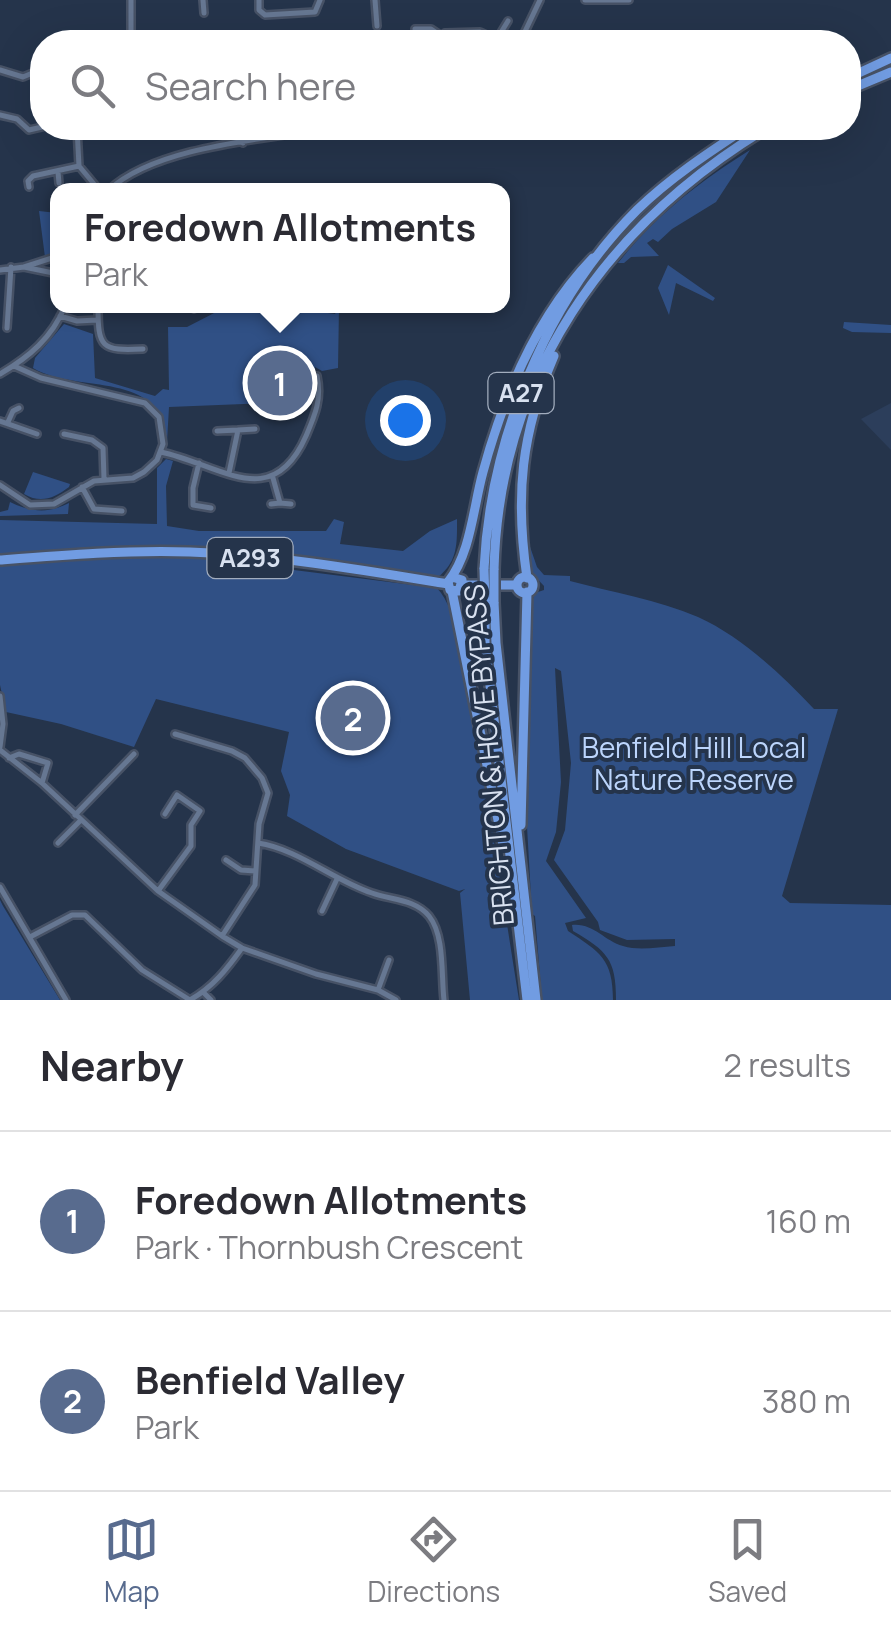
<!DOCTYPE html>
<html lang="en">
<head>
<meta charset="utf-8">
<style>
	:root { --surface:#fff; --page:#f7f7f7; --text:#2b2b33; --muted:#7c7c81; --line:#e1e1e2; --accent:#586b8e }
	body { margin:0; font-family:Manrope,sans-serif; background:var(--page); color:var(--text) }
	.you { position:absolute; left:405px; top:420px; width:35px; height:35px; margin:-25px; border:8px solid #fff; border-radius:50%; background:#1a73e8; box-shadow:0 0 0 15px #1a73e833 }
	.badge { display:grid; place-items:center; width:65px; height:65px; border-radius:50%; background:var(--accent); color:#fff; font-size:32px; font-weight:700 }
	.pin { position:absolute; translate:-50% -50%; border:5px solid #fff; box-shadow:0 2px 10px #0006 }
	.popup { position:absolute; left:50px; top:183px; width:460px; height:130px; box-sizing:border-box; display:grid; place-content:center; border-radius:20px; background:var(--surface); filter:drop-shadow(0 2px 8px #0005); font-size:32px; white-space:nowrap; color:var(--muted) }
	.popup b { font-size:38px; color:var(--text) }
	.popup::after { content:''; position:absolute; left:50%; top:100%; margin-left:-20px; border:20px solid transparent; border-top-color:var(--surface) }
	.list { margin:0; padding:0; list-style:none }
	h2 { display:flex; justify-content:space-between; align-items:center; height:130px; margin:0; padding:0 40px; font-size:42px }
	h2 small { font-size:32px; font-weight:400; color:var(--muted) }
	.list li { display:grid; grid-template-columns:65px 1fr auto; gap:30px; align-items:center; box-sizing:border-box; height:180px; padding:0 40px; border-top:2px solid var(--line) }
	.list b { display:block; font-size:38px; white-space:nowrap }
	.list p { margin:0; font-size:32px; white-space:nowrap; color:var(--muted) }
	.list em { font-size:32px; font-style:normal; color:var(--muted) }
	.icon { flex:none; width:55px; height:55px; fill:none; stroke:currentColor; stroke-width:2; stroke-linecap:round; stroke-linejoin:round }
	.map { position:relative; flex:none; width:891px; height:1000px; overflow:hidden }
	.search { position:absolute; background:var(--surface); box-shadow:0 10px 40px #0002; left:30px; right:30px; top:30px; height:110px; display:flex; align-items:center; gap:25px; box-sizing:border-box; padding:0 35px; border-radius:40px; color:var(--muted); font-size:38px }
	.sheet { height:490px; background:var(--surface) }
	nav { display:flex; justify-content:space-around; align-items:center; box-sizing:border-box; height:140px; border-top:2px solid var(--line); background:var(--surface); font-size:28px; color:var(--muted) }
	nav a { display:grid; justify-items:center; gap:5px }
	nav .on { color:var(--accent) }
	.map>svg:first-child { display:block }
</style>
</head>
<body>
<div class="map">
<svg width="891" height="1000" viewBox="0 0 891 1000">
	<rect width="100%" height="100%" fill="#25344b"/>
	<path fill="#2c3e5b" d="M891 403V450L861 419Z"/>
	<path fill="#305085" d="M750 150 716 202 672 229 658 242 653 239 647 243 659 256 631 257 624 263H618C655 216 699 182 750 150Z
		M39 211 57 213V254L45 257Z
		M668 265 715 298 713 301 676 283 669 315 658 288Z
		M244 306H277L335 314 339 307 338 368 322 371 315 367V401L169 407 167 442C162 368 79 395 33 368L35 358 64 324 93 334 95 378 155 396 163 389 169 390 168 327H187L220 310Z
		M844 322 891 325V333L852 332 843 328Z
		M166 459 173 461 166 486 167 526 199 531H326L334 519 344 522 340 544 403 551 430 531 457 519C457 544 458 561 438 577 357 562 275 551 193 546 128 543 64 551 0 558V520L157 524V468Z
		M33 472 70 484 69 487C54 498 41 504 24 494Z
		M10 502C31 512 48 514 69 503L68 514 0 516V512L8 510Z
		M528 541 537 567 544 575 570 576V581C612 592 658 600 698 617 742 637 781 674 814 709H838L782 896 790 903 891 905V1000H616C616 959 607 951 573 931L572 925C594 923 604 941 623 946 639 951 658 947 675 946V939L627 940 600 930 598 922 554 860 565 830 571 763 561 671 555 668 561 782 556 832 546 861 586 918 565 923 568 931C600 952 613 959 613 1000H542L535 916 532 914 524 774 531 606 535 593 544 590V586L529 570 524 542Z
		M98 556 198 558 437 588C459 611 464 671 470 704 489 802 503 901 519 1000H470L460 893 465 889 459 891 346 849 287 816 290 795 281 771 289 732 156 699 134 747 61 724 6 712 0 685V565Z
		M0 900 3 906 60 1000H0Z"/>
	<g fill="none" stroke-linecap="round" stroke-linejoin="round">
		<g stroke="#475266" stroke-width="10">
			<path id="minor" d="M131 0V42
				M203 0 204 13
				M259 0V10L265 15 315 12 320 0
				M375 0 377 26
				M585 0H629
				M415 29H431L440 35
				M497 39 508 21
				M435 42 445 33 480 32 502 42
				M520 42 540 0
				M42 53V55
				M0 70 23 77 42 69
				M0 115 17 119 29 130 42 127
				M77 128 79 166 99 190
				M132 128 135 132
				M241 128 243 143
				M183 132V128
				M58 172 59 183
				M29 187 28 181 33 176 79 166
				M109 190C156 146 267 139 331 128
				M24 267 58 256
				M0 270 24 267 58 274
				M98 306C98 348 101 351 143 349
				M194 309V306
				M60 316 77 321 97 320
				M7 328 11 267
				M0 374C29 357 52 338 65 306
				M0 421 37 434
				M8 422 13 411 19 408
				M238 430 255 429
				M217 431 238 430 229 473
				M64 434 92 440 103 448 104 479
				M161 452C221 465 272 513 306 436 315 415 322 399 317 376
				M199 463 193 488V505L211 508
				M0 485 30 505 54 504 94 481 133 478 144 472 157 460 163 444 159 417 145 403 41 378 14 366
				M82 487 94 509 122 511
				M280 503 291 504
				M271 504 280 503 273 478
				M0 696 3 724 0 747
				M175 734 232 751 245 758 262 778 268 793 259 824 255 885 222 936
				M0 750 42 783 158 891 222 936 242 948 316 974 378 990 396 1000
				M9 758 19 754 48 763 42 783
				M75 815 134 754
				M58 843 80 821
				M258 843C298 849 333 880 372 893 391 900 415 899 429 916 445 936 441 975 444 1000
				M226 860 241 870 255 871
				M0 887 66 1000
				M158 891 191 846V825L200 811 177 795 165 814
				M322 911 337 879
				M30 937 72 915H85L142 970 190 1000C213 987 227 969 242 948
				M378 990 389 960
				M204 993 211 1000"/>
		</g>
		<g stroke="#475266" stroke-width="14">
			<path id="highway" d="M848 78 891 58
				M848 90 891 72
				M0 560C64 555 126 550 190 552 276 555 363 570 448 584
				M484 569C490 441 545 302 637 210 670 178 708 153 746 128
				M494 570C499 376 605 226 767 128
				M452 577 462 580 459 591 450 590 448 582C471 553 473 508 483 472 504 395 537 316 593 258
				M517 585a8 8 0 1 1 16 0a8 8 0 1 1-16 0Z
				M527 578C515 495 521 433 554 356
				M463 585H517
				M452 591 503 845
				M485 601V643L527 1000
				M494 602 496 643 536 1000
				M521 825 527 592"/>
		</g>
		<use href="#minor" stroke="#667792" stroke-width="5"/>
		<use href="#highway" stroke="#719ce2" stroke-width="9"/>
		<g stroke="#475266" stroke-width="14" stroke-linecap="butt">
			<path id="highway-bridge" d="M484 569 485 601
				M494 570V602"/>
		</g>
		<use href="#highway-bridge" stroke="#719ce2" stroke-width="9"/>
	</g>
	<g text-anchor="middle" stroke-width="8" stroke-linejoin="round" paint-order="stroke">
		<g fill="#25344b" stroke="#a2adbe" stroke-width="2.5">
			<rect x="488.5" y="373" width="65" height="40" rx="8"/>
			<rect x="207.5" y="538" width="85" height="40" rx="8"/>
		</g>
		<g font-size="25" font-weight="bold" fill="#d8e1f0">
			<text x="521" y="402">A27</text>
			<text x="250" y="567">A293</text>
		</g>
		<g font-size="28" fill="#bcd5fc" stroke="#25344b">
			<text x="694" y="758">Benfield Hill Local<tspan x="694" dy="32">Nature Reserve</tspan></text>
		</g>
		<g font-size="28" fill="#d8e1f0" stroke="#25344b">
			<text transform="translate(489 755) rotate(-95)" y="10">BRIGHTON &amp; HOVE BYPASS</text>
		</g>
	</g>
</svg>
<div class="you"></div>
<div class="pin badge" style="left:280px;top:383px">1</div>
<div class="popup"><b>Foredown Allotments</b>Park</div>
<div class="pin badge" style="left:353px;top:718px">2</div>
<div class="search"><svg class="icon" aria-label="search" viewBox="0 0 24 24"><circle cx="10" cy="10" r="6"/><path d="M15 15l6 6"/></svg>Search here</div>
</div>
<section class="sheet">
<h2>Nearby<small>2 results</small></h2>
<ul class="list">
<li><span class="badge">1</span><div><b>Foredown Allotments</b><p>Park · Thornbush Crescent</p></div><em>160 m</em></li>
<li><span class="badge">2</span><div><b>Benfield Valley</b><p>Park</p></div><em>380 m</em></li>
</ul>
</section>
<nav>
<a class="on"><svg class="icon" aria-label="map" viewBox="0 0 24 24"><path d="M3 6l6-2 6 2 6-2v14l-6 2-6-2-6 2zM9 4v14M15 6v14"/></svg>Map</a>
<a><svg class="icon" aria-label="directions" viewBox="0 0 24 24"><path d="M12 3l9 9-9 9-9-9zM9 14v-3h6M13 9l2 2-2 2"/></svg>Directions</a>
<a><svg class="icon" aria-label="saved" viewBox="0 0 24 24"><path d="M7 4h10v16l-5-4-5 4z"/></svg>Saved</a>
</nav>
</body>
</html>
